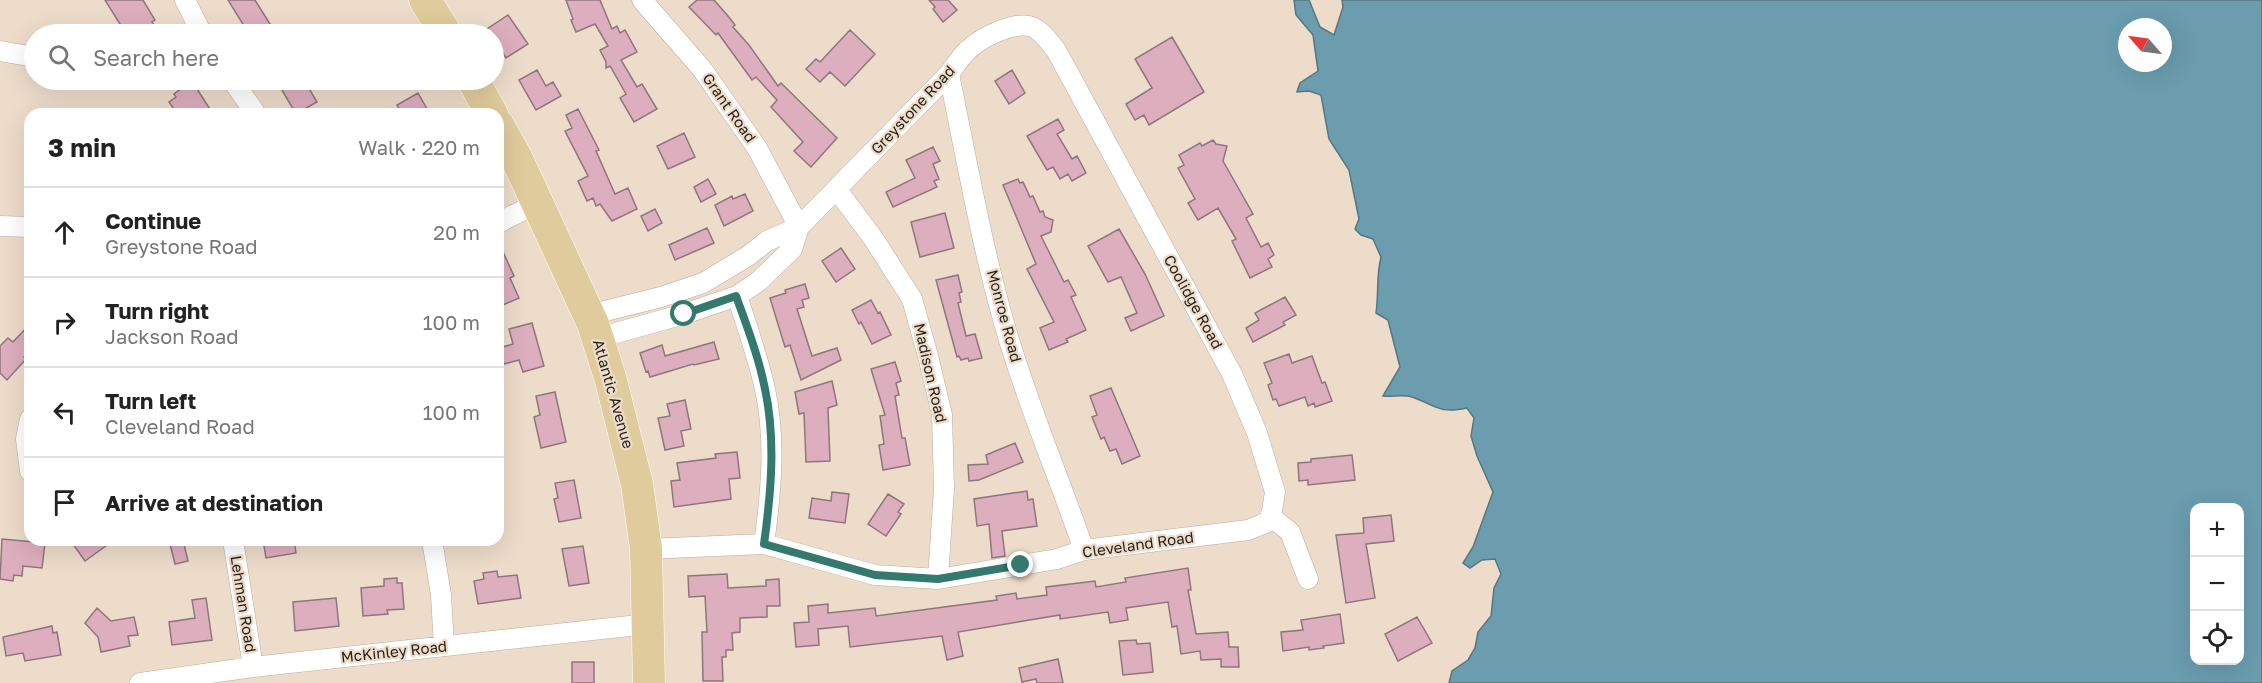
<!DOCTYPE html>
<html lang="en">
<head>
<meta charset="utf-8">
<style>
	:root { --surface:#fff; --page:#f6f6f6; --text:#222; --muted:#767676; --line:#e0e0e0 }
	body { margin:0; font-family:"Golos Text",sans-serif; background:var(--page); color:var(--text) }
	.controls { position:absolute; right:18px; bottom:18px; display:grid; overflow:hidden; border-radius:12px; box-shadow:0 6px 24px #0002 }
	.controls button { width:54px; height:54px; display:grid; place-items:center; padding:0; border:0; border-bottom:2px solid var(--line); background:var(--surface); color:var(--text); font:30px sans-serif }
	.compass { position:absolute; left:2118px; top:18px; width:54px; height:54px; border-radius:50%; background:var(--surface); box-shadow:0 6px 24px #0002; rotate:298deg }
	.stop { position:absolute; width:18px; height:18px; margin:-14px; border:4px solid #33796e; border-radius:50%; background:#fff }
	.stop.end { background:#33796e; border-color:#fff; box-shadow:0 2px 6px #0008 }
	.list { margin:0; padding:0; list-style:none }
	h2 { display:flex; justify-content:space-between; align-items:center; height:78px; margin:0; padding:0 24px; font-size:26px }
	h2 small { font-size:20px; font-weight:400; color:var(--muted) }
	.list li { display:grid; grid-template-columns:39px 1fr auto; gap:18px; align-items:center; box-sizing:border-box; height:90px; padding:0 24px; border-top:2px solid var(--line) }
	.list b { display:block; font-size:22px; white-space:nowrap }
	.list p { margin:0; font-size:20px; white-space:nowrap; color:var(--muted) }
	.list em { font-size:20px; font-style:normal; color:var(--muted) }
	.icon { flex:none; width:33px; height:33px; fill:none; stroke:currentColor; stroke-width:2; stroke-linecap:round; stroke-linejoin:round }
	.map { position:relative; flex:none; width:2262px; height:683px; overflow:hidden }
	.search { position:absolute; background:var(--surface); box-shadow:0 6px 24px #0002; left:24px; top:24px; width:480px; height:66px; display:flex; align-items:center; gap:15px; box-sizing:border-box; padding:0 21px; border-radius:33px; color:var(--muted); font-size:22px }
	.panel { position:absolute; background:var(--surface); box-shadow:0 6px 24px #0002; left:24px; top:108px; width:480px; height:438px; border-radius:18px }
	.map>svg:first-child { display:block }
</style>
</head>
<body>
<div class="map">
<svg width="2262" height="683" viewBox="0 0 2262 683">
	<rect width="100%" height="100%" fill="#eddcca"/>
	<path fill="#6b9daf" stroke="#567782" stroke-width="1.5" fill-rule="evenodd" d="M1294 0H1309L1320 27 1334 35 1343 7 1342 0H2262V683H1449L1452 671 1468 660 1475 648 1478 632 1491 616 1494 588 1501 574 1495 559 1482 560 1470 568 1463 563 1473 547 1493 492 1477 456 1471 436 1474 418 1467 408C1438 414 1437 406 1412 397 1405 394 1392 397 1383 396L1400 367 1388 320 1376 313C1379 292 1376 277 1381 257L1373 239 1361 235 1355 229 1359 219 1349 170 1329 139 1321 95 1309 91 1297 92 1300 83 1318 71 1313 35 1296 15ZM2127 27H2163V63H2127ZM2194 508H2240V660H2194Z"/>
	<path fill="#ddaebe" stroke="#8e767e" stroke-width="1.5" d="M105 0H143L155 20 152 22 160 34H124L117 26 120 24Z
		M228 0H255L270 24 253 34H249Z
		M566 0H600L612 29 617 26 620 33 625 30 637 52 621 60 637 87 642 84 657 109 634 122 620 98 626 94 610 66 606 68V62L600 50 608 46 595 24 576 32 571 20 573 19Z
		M697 0H714L728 16 735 25 733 27 749 45 778 86 781 83 837 138 811 167 794 151 803 142 771 107 777 100 756 77 752 80 718 33 716 35 689 7Z
		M929 0H948L957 10 943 22 933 9 935 7Z
		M508 15 528 44 506 58 494 39V34H491L487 29Z
		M850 30 875 54 845 86 830 72 820 82 806 69 816 59 820 62Z
		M1172 37 1204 92 1149 125 1144 115 1135 120 1126 104 1152 88 1135 59Z
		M537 70 546 86 553 82 561 96 536 110 519 80Z
		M1012 70 1025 93 1009 104 995 81Z
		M276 80H304L317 102 296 114Z
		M192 81 213 114H177L169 102 176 97 174 94Z
		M418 93 430 114H402L397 105Z
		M578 109 599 150 596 151 615 194 628 188 637 209 612 221 600 204 596 206 593 198 587 201 578 181 588 176 565 131 572 128 566 115Z
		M1058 119 1064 130 1057 134 1072 159 1077 156 1086 173 1072 181 1068 174 1060 179 1053 167 1047 170 1027 136Z
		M684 133 695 157 668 169 657 146Z
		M1213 140 1216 144 1227 146 1223 161 1253 214 1246 218 1261 247 1268 243 1274 255 1268 259 1272 267 1250 278 1232 241 1236 239 1218 208 1198 220 1188 203 1195 199 1178 168 1184 165 1179 155 1200 143 1202 146Z
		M933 147 940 161 933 164 939 179 934 181 937 187 893 207 886 192 915 178 906 160Z
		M708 179 716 194 701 202 694 187Z
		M1018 179 1020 183 1023 182 1030 197 1033 196 1040 212 1043 211 1045 217 1053 220 1051 232 1041 236 1064 282 1068 280 1076 295 1071 297 1086 330 1066 339 1068 342 1049 350 1040 328 1054 322 1027 269 1036 264 1003 185Z
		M745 194 753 211 724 226 715 205 732 196 733 199Z
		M655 209 662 223 648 231 641 216Z
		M945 213 954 248 920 257 911 222Z
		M707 228 714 243 675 260 669 245Z
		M1119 229 1145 274 1164 316 1131 331 1125 318 1137 313 1121 277 1108 282 1088 246Z
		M498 241 514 276 510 278 519 298 498 307Z
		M841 248 855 269 836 282 822 261Z
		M958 275 962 292 959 293 961 302 958 303 966 336 975 334 982 358 969 361 968 358 961 360 959 356 957 357 936 280Z
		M805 284 809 298 802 300 804 307 797 309 812 356 837 348 841 360 801 380 790 345 785 347 770 298 786 293 785 290Z
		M1285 297 1296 315 1283 322 1285 325 1253 342 1246 328 1259 320 1255 313Z
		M871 300 878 313 880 312 891 335 872 344 861 322 859 324 852 310Z
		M532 323 544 366 523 372 519 360 504 364 499 348 513 344 509 329Z
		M30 324V351L24 357 26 359 7 380 0 373V346L8 338 13 342Z
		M714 342 719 359 694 365 693 364 650 377 648 371 646 372 640 353 662 345 665 356Z
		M1289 354 1292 363 1312 356 1322 383 1325 382 1332 401 1315 407 1314 403 1308 406 1305 397 1279 406 1276 399 1273 400 1268 385 1272 383 1264 363Z
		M895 362 901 381 896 383 899 395 895 396 902 438H905L910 465 883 470 879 445 884 444 880 416 885 415 871 369Z
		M832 381 837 405 828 408 830 461 806 462 804 413 799 414 795 392Z
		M1111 388 1140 456 1122 464 1116 449 1110 451 1104 437 1101 439 1092 417 1097 415 1090 396Z
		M555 392 566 442 541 448 534 417 540 415 536 396Z
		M685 400 691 429 681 431 684 446 665 450 658 418 670 416 667 404Z
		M1015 443 1023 462 979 480 969 481 968 465 988 464 986 455Z
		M737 452 740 478 729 479 731 499 674 507 671 481 680 480 677 463 716 458 715 454Z
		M1352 455 1355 480 1308 485V480L1299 481 1298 463 1311 462V459Z
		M574 480 581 518 559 522 554 499 558 498 555 483Z
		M1027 491 1028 500 1033 499 1037 526 1002 531 1005 556 992 558 989 524 977 526 974 499Z
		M832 492 849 494 845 523 809 518 812 498 831 501Z
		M888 494 904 504 898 512 901 514 886 536 868 524Z
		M1391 515 1394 541 1366 544 1375 598 1346 603 1336 535 1364 533 1363 518Z
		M2 539 45 543 42 568 23 566 22 576 14 575 13 581 0 579Z
		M70 540H114L85 561Z
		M169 540H183L188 561 175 564Z
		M263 540H294L296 553 266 558Z
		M583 546 589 583 569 586 562 549Z
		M1188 568 1191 590H1188L1196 634 1228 632 1229 647H1238L1239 667H1221V659L1201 660 1200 651 1181 654 1177 626 1172 627 1168 602 1126 608 1128 620 1110 623 1108 612 1060 619V615L958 632 963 656 947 660 942 636 850 647 848 626 818 629 819 645 796 647 794 623 809 622 808 606 828 604V613L875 608 876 616 997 600 996 596 1016 593 1017 599 1047 595 1046 587 1095 581 1096 587 1126 582 1125 578Z
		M497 571 498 577 517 575 521 598 478 604 474 581 484 579 483 573Z
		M727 574 728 588 766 586V580L779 579 780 606H767V617L740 618V632L732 633 733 650H726V657H722L723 681H703L702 632H707L705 596 689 597 688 576Z
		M397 578V583H402L404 609 387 610 388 614 363 616 361 588 384 586V579Z
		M206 598 212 640 172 645 169 622 195 618 192 600Z
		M336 598 339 626 295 631 293 602Z
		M97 608 111 621 134 617 138 635 128 636 130 646 101 652 98 637 85 623Z
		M1340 614 1344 643 1323 646 1324 648 1309 650V647L1283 651 1281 632 1303 630 1301 620Z
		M1417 617 1432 643 1398 661 1385 634Z
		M52 626 53 633 57 632 61 655 25 661 23 653 6 656 3 637Z
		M1136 640 1137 644 1150 643 1153 672 1123 675 1119 641Z
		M1058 659 1063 683H1037L1036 679 1022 682 1019 668Z
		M572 662H594V683H572Z"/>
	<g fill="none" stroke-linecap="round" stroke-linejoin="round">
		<g stroke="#bcac9b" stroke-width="21">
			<path id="minor" d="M185 0 202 34
				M642 0 702 69 757 148 799 227
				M0 51 29 56
				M949 74C966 157 981 242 1004 323 1026 400 1058 475 1084 550
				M232 80 256 114
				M837 190 873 238 912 299 928 356 942 415 944 488 938 579
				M498 223 537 203
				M0 226 30 227
				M737 296C747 326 758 358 765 389 776 440 771 493 764 544
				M589 315 661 297 703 283 748 256 767 241 799 227 949 74C955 66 961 56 969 49 982 37 1011 23 1029 26 1040 28 1049 42 1056 50L1232 374 1257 433 1275 492 1272 511 1268 522 1248 530 1084 550 1057 559 938 579 875 575 764 544 646 549
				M598 338 684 314 737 296 759 281 792 249 799 227
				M30 419 26 439 30 471
				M1270 516 1290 532 1308 579
				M233 540 253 667
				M432 540 441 595 444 646
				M140 683 253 667 648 624"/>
		</g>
		<g stroke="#fff" stroke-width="33">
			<path id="primary" d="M425 0 446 34
				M473 80 492 114
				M498 125 516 157 593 324 610 377 637 484 646 549 649 683"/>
		</g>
		<use href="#minor" stroke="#fff" stroke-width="20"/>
		<use href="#primary" stroke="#e0cb9c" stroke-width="32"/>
	</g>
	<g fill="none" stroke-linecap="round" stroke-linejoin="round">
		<path stroke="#33796e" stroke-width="8" d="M684 314 736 296C747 326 759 358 765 389 776 440 771 493 764 544L875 575 938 579 1021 565"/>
	</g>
	<g text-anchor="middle" stroke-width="4.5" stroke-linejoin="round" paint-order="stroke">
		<g font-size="15" fill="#251f18" stroke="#eddcca">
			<text transform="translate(729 108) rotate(55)" y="5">Grant Road</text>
			<text transform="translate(913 110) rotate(-47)" y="5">Greystone Road</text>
			<text transform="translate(1193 302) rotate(61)" y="5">Coolidge Road</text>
			<text transform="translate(1004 316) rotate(75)" y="5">Monroe Road</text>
			<text transform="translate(930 373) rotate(77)" y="5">Madison Road</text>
			<text transform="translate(613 394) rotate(74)" y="5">Atlantic Avenue</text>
			<text transform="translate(1138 545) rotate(-8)" y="5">Cleveland Road</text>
			<text transform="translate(243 604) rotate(81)" y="5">Lehman Road</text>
			<text transform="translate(394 652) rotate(-6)" y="5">McKinley Road</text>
		</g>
	</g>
</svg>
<div class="controls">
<button>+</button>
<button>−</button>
<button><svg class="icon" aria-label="locate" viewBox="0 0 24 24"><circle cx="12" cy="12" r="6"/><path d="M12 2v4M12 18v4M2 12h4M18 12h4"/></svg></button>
</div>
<svg class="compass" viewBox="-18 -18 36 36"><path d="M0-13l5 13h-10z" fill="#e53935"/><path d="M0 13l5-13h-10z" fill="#767676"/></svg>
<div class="stop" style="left:684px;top:314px"></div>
<div class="stop end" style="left:1021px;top:565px"></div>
<div class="search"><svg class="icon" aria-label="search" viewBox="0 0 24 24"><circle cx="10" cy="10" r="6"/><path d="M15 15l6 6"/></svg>Search here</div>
<section class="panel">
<h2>3 min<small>Walk · 220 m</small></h2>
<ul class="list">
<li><svg class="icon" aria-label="ahead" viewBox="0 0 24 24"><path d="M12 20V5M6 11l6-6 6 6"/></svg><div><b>Continue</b><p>Greystone Road</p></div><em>20 m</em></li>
<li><svg class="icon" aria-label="right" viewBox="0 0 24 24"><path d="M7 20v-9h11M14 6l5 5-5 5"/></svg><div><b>Turn right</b><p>Jackson Road</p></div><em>100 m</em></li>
<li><svg class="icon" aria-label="left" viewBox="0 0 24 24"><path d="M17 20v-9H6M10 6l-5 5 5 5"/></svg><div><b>Turn left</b><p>Cleveland Road</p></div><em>100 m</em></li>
<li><svg class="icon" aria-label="arrive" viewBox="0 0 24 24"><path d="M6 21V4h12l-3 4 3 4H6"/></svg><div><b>Arrive at destination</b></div></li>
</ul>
</section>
</div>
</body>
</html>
